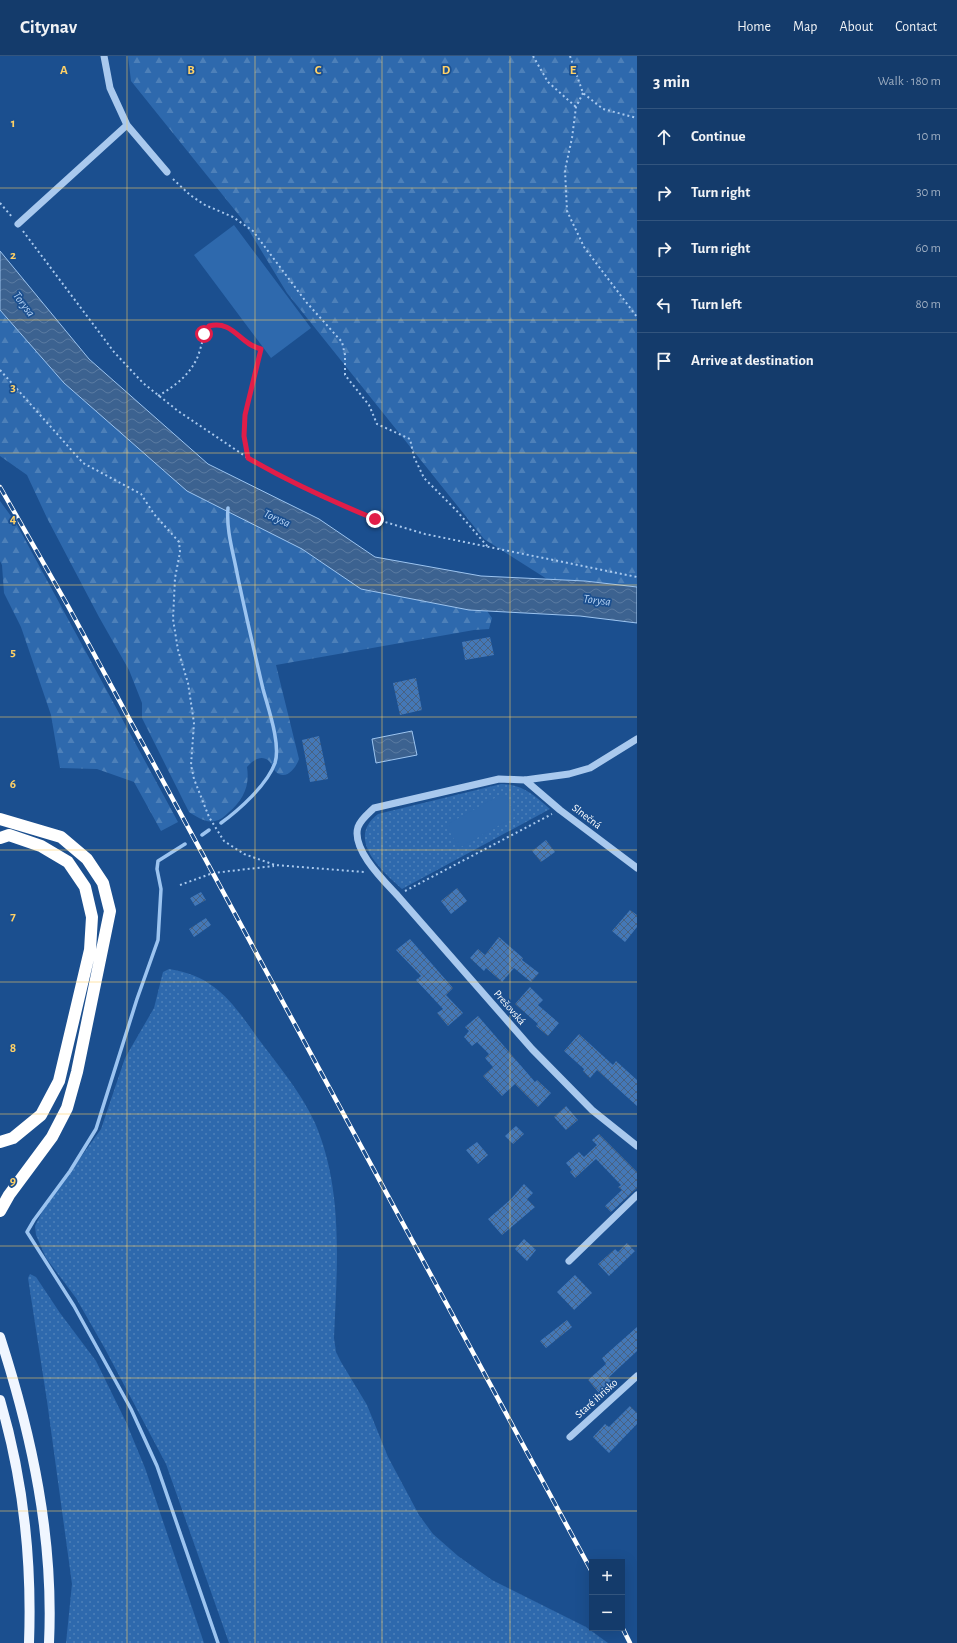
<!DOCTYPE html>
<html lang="en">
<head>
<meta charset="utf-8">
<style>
	:root { --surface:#143b6b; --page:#214673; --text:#f1f3f6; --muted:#9dadc1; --line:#33557e }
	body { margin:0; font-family:"Alegreya Sans",sans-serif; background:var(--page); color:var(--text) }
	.controls { position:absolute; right:12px; bottom:12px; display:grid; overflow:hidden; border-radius:0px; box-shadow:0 4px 16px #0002 }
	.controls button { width:36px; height:36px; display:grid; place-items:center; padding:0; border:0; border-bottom:1px solid var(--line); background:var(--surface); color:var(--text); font:20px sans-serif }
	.stop { position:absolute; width:12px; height:12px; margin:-9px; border:3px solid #e11d48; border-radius:50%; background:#fff }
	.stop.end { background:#e11d48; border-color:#fff; box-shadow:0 1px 4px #0008 }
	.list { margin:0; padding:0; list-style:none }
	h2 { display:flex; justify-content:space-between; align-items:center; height:52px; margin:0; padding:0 16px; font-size:17px }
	h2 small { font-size:13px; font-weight:400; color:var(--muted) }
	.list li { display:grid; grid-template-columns:26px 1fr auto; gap:12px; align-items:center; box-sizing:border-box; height:56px; padding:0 16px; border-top:1px solid var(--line) }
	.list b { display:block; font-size:15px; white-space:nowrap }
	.list em { font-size:13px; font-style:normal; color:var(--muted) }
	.icon { flex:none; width:22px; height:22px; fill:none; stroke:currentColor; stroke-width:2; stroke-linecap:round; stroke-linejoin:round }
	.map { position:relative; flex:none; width:637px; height:1587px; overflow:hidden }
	header { display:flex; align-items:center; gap:24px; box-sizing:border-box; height:56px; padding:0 20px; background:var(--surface); border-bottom:1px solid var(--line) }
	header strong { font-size:19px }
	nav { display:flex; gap:22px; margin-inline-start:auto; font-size:14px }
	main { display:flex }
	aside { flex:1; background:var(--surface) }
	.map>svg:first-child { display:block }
</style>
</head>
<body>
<header>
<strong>Citynav</strong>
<nav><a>Home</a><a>Map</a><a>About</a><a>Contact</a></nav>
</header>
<main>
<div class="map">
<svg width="637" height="1587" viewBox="0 0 637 1587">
	<defs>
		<pattern id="grass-dots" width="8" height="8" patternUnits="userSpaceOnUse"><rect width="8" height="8" fill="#2e69ad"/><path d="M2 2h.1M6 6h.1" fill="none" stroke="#4d80b9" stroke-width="1.8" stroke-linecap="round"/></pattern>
		<pattern id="forest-firs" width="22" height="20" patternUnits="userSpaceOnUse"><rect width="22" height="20" fill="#2e69ad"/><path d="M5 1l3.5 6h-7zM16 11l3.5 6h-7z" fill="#4d80b9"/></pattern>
		<pattern id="water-waves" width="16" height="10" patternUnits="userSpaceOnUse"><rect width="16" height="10" fill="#3c6290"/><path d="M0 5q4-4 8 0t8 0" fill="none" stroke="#597aa1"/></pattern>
		<pattern id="building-cross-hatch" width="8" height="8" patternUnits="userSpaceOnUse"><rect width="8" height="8" fill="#4478b7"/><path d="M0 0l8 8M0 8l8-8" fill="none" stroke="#486282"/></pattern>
	</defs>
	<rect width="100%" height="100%" fill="#1b4f8f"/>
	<path fill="url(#grass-dots)" d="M501 728C523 728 534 739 550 753L402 833C382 815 345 783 378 758Z
		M169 913C215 920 232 946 257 981 277 1008 301 1036 315 1067 344 1135 337 1210 334 1282L336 1296 341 1306 367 1349 388 1401 419 1459 433 1478 458 1500 492 1524 586 1571 608 1587H229L166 1408 104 1291 76 1242 46 1202 36 1179 35 1170 43 1154 101 1073 125 1002 154 952 163 916Z
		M30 1218 36 1221 60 1257 96 1305 126 1366 145 1412 204 1587H66L72 1528 47 1345 28 1222Z"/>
	<path fill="url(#forest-firs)" d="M128 0H637V531L585 525 547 523 484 483 287 237 242 163 131 25Z
		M0 254 64 327 361 533 469 554 487 555 492 562 489 573 474 574 276 609 299 703C296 712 286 725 276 716 273 713 272 708 269 705 261 698 252 705 247 711 250 731 243 744 228 757 224 761 220 764 215 765 205 767 197 761 189 756L142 662V647L129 614 99 561 47 462 27 419 0 400Z
		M0 445 16 467 178 766 161 775 134 726 97 713 60 712 51 659 21 571 4 537 2 509 0 505Z"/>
	<path fill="#2e69ad" d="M234 169 311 272 271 302 194 199Z
		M504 737 516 760 459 792 446 769Z"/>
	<path fill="url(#water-waves)" stroke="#9cc4f0" d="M0 195 89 303 208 408 319 463 375 501 481 520 585 525 637 531V567L580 560 469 554 361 533 302 493 187 435 64 327 0 254Z
		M412 675 417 699 376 707 372 683Z"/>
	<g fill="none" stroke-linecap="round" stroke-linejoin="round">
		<path stroke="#9cc4f0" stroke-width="3.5" d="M221 767C239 754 267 729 275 707 281 688 268 652 263 633 254 594 245 556 237 517 233 496 226 473 228 452
			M202 779 209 774
			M185 788 158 805 157 813 161 833 158 884 137 943 96 1073 70 1115 34 1164 27 1176 74 1250 131 1353 157 1410 218 1587"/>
	</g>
	<path fill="url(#building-cross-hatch)" d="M490 581 494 599 465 604 462 586Z
		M416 622 422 654 400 659 393 627Z
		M319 680 328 723 310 726 302 684Z
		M546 784 555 796 541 806 532 795Z
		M457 832 467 845 451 858 441 845Z
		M201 836 206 844 195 850 190 842Z
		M630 854 637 859V871L625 886 612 875Z
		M206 862 211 869 194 881 189 873Z
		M499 881 523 902 522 904 539 917 531 926 514 912 502 926 486 912 484 915 470 902 478 893 485 899Z
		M410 883 453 932 446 939 463 957 448 970 437 957 443 953 416 924 421 920 396 894Z
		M530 931 543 944 538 949 559 967 548 980 536 970 538 968 515 948Z
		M478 960 535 1026 537 1024 551 1037 538 1051 515 1028 502 1040 483 1020 493 1011 485 1002 489 998 477 986 472 990 464 981 469 975 465 971Z
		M579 978 613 1009 616 1005 637 1024V1050L597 1014 590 1022 583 1015 584 1013 564 995Z
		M566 1050 578 1064 566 1074 554 1061Z
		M516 1070 524 1078 513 1088 505 1080Z
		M599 1078 637 1116V1132L611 1156 605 1150 622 1134 618 1131 621 1129 596 1103 575 1122 570 1116 572 1114 566 1107 579 1096 584 1101 597 1089 592 1084Z
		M477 1086 488 1099 478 1108 466 1094Z
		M524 1128 533 1137 527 1143 535 1151 502 1179 488 1163 510 1144Z
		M524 1183 536 1194 527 1205 515 1193Z
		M627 1187 635 1195 609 1220 598 1208 615 1193 618 1196Z
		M575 1219 592 1237 574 1254 557 1236Z
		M567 1264 572 1271 546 1292 540 1285Z
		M637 1271V1295L608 1322 612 1326 599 1337 588 1324 606 1308 602 1302Z
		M630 1350 637 1357V1368L609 1397 593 1381 605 1368 609 1371Z"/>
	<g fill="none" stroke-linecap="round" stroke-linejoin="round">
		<path stroke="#a9c9ee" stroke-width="2" stroke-dasharray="2 3" stroke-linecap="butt" d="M533 0 548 26 576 51
			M570 0 583 37 603 53 637 62
			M583 37 576 51 572 82 565 114 567 155 584 191 637 261
			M173 123 190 139 205 149 233 161 253 175 307 247 342 286 345 299V319L369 349 377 368 410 383 414 401 424 422 456 454 488 491
			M0 147 13 162
			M23 175 114 296 143 327 178 355 248 402 285 423 324 442 375 463 425 478 637 521
			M0 314 83 407 141 438 154 458 179 486 180 496 175 522 173 563 178 594 188 627 194 667 191 709 194 723 209 761 224 785 244 798 275 809 364 816
			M158 340C175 330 190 319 198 300 202 289 203 279 209 270 234 264 239 288 261 293
			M248 402 244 381 245 359 262 290
			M180 829 213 817 274 810
			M405 835 552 758"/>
		<path stroke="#a9c9ee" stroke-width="7" d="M104 0 110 32 127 69 167 116
			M18 168 127 69
			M637 683 590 712 569 718 525 724 499 723 374 752C368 758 361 763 358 771 351 793 384 825 397 839L532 993 592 1054 637 1090
			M525 724 560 754 637 812
			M569 1205 637 1139
			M570 1381 637 1320"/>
		<path stroke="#f0f6ff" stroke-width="10" d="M0 1281C32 1380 54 1482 49 1587
			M0 1344C23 1422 32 1506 29 1587"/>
		<path stroke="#fff" stroke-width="12" d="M0 763 61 781 87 803 103 827 110 855 77 1016 67 1052 52 1081 9 1139 0 1155
			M0 782 9 779 41 790 68 806 85 831 92 861 90 894 59 1025 41 1059 13 1082 0 1086"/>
		<g stroke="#fff" stroke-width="4.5">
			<path id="rail" d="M0 431 68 550 592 1516
				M622 1571 630 1587"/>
		</g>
		<use href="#rail" stroke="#1b4f8f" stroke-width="3" stroke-dasharray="9" stroke-linecap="butt"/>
	</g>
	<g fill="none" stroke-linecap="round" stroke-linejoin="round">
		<path stroke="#e11d48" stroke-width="5" d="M204 278 209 270C234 264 239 288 261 293L245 359 244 380 248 402C289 426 331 445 375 463"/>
	</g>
	<path fill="none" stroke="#ffd166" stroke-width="1" stroke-opacity="0.55" d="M127 0V1587M255 0V1587M382 0V1587M510 0V1587M0 132H637M0 264H637M0 397H637M0 529H637M0 661H637M0 794H637M0 926H637M0 1058H637M0 1190H637M0 1322H637M0 1455H637"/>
	<g text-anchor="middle" stroke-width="3.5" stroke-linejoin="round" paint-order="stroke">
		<g font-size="11" fill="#fff" stroke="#1b4f8f">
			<text transform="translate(587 760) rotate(37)" y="4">Slnečná</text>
			<text transform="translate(510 951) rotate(49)" y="4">Prešovská</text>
			<text transform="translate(596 1342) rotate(-42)" y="4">Staré ihrisko</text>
		</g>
		<g font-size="12" font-style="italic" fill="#b5d3f5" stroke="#1b4f8f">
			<text transform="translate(24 248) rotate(53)" y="4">Torysa</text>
			<text transform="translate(277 462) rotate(24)" y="4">Torysa</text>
			<text transform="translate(597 544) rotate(7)" y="4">Torysa</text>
		</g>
	</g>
	<g font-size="13" text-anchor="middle" font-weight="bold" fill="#ffd166" stroke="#1b4f8f" stroke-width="3.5" stroke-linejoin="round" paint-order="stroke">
		<text x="64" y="18">A</text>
		<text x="191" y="18">B</text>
		<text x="318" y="18">C</text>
		<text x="446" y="18">D</text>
		<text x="573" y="18">E</text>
		<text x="13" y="71">1</text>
		<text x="13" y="203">2</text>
		<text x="13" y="335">3</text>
		<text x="13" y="467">4</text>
		<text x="13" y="600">5</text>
		<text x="13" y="732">6</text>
		<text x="13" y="864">7</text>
		<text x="13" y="996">8</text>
		<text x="13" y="1129">9</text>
	</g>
</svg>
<div class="controls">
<button>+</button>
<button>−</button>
</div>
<div class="stop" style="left:204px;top:278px"></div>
<div class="stop end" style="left:375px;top:463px"></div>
</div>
<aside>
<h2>3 min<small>Walk · 180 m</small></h2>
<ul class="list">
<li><svg class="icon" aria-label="ahead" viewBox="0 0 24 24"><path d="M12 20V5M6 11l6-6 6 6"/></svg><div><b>Continue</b></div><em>10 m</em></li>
<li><svg class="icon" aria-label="right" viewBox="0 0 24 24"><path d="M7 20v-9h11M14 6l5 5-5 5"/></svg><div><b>Turn right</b></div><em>30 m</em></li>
<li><svg class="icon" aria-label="right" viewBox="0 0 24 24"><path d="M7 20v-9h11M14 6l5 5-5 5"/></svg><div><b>Turn right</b></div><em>60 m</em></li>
<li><svg class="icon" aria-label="left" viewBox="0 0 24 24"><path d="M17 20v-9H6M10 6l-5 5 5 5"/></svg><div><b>Turn left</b></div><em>80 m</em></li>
<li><svg class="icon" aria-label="arrive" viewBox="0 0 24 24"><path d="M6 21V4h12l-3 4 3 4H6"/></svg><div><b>Arrive at destination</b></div></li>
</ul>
</aside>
</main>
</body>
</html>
